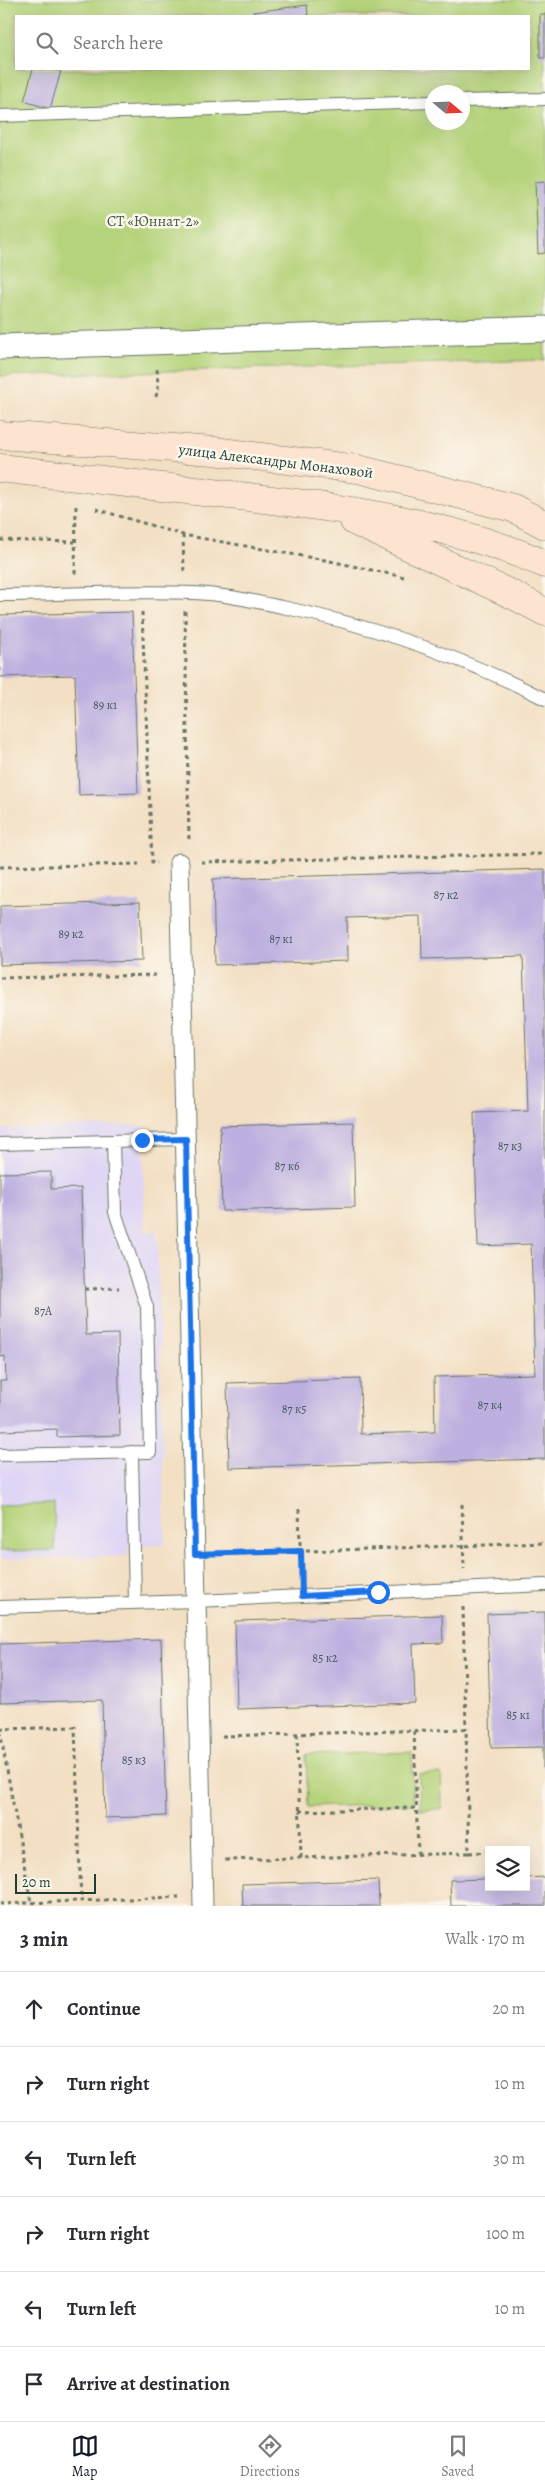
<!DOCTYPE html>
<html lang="en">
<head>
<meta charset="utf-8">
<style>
	:root { --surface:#fff; --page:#f2f2f3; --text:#2b2b33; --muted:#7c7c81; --line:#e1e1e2; --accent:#111827 }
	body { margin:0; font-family:Alegreya,serif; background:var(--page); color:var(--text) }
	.controls { position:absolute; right:15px; bottom:15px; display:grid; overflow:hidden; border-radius:0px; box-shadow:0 5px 20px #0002 }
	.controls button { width:45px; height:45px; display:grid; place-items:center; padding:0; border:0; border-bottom:1px solid var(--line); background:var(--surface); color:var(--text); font:25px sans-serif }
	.compass { position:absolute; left:425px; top:85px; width:45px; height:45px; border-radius:50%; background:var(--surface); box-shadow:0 5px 20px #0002; rotate:109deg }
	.scale { position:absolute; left:15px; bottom:12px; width:81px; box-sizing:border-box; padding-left:5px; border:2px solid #1f3d34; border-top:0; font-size:14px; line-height:18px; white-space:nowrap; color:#1f3d34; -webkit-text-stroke:4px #fbf7ec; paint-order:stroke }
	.stop { position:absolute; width:15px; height:15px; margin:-11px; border:4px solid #1a73e8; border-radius:50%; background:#fff }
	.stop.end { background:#1a73e8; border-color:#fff; box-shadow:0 1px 5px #0008 }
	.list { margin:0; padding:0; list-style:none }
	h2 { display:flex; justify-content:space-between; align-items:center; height:65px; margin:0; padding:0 20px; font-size:21px }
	h2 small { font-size:16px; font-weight:400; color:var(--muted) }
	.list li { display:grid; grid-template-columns:32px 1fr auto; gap:15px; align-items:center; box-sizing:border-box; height:75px; padding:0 20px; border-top:1px solid var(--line) }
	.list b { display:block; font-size:19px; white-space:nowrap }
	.list em { font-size:16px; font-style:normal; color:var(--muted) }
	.icon { flex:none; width:28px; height:28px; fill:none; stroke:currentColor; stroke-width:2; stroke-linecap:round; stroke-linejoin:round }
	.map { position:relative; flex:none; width:545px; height:1906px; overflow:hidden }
	.search { position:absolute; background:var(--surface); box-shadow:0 5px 20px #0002; left:15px; right:15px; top:15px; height:55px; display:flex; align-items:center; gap:12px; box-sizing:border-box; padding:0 18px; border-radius:0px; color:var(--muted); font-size:19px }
	.sheet { height:515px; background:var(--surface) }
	nav { display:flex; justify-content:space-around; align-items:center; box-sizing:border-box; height:70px; border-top:1px solid var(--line); background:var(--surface); font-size:14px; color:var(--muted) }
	nav a { display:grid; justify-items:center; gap:2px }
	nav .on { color:var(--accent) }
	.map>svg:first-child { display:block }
</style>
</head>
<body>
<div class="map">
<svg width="545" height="1906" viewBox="0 0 545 1906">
	<rect width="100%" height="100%" fill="#fbf7ec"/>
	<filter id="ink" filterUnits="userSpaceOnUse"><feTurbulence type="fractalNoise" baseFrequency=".02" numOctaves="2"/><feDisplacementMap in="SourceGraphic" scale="10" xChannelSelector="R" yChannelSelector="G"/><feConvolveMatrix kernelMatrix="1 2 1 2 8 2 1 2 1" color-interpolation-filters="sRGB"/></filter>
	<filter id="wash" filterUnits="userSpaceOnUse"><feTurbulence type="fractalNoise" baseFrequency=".0096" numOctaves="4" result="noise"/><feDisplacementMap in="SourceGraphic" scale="20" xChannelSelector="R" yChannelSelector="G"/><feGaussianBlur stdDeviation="1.12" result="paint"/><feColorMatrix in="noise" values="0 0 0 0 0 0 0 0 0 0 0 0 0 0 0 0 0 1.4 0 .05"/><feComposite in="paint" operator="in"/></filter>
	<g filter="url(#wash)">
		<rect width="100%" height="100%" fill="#f3dfc3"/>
		<path fill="#dfd5f5" d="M142 1125 145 1232H157L165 1545 128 1546V1556L0 1559V1129Z"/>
		<path fill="#b5d37a" stroke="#6a8857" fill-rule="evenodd" d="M0 0H545V360L0 376ZM16 16H529V69H16ZM432 92H462V122H432Z
			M54 1504 55 1550 0 1551V1505Z
			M412 1752 413 1804 308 1807 306 1755Z
			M441 1773 442 1809 420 1810 419 1774Z"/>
		<g id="blocks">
			<path fill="#bdb0e0" d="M307 5 308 16H254L253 12Z
				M540 14H545V58H540Z
				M33 69 61 71 50 109 24 101Z
				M545 181V253L538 254 535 182Z
				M132 612 138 793 79 795 75 675 0 677V615Z
				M545 869V1459L229 1468 227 1383 360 1379 361 1434 435 1432 434 1377 535 1374 531 1244 478 1246 476 1179 474 1113 528 1111 523 956 422 959 421 916 347 918 348 961 215 965 213 879Z
				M140 902 142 961 0 965V906Z
				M353 1122 355 1207 222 1211 220 1126Z
				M51 1172V1189L81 1188 86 1335 118 1334 120 1435 57 1437V1429L0 1431V1381H6L5 1356 0 1357V1173Z
				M545 1612V1768H543V1747L491 1748 487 1614Z
				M442 1615 443 1643 413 1644 415 1703 237 1709 235 1621Z
				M161 1639 166 1816 105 1818 102 1700 0 1703V1644Z
				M545 1877V1906H451L450 1880 489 1879V1887H526V1878Z
				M378 1880 379 1906H243L242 1884Z"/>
		</g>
	</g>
	<g filter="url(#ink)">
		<use href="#blocks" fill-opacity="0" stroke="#697666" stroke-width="1"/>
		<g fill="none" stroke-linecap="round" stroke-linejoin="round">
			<g stroke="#697666" stroke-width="14">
				<path id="service" d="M462 101 545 99
					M0 116 432 102
					M0 595C63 595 130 590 193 593 223 594 253 601 282 607 373 626 462 657 545 699
					M0 1144 185 1139
					M132 1452 135 1603
					M0 1455 150 1452 147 1307 115 1212 113 1141
					M0 1607 196 1601 545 1585"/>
			</g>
			<g stroke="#697666" stroke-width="21">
				<path id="pedestrian" d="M179 863 203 1906"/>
			</g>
			<g stroke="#697666" stroke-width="27">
				<path id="minor" d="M0 347 545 329"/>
			</g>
			<g stroke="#697666" stroke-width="29">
				<path id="secondary" d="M0 435 214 451 358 469 513 508 545 525
					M0 468C74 477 148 485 221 494 331 506 443 520 545 564
					M354 521 513 595 545 612"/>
			</g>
			<path stroke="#697666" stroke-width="3" stroke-dasharray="4 4" stroke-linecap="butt" d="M156 397 158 387 157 367
				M96 509 183 535 325 560 404 577
				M183 535 184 572
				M0 540 75 542
				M75 574 76 503
				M185 611 189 842
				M142 612 152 863H157
				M201 862 545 854
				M0 867 139 864
				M0 978 159 975
				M85 1289 119 1288
				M462 1504 464 1569
				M299 1509 301 1576
				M218 1554 545 1543
				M463 1607 466 1729
				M0 1729 75 1727 81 1902
				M0 1731 31 1903
				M414 1731 418 1855
				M297 1734 301 1858
				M222 1736 466 1729 469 1853 225 1860
				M299 1811 417 1808
				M469 1853 489 1852
				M0 1904 179 1897"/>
			<use href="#service" stroke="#fff" stroke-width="12"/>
			<use href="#pedestrian" stroke="#fff" stroke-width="19"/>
			<use href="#minor" stroke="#fff" stroke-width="25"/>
			<use href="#secondary" stroke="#fde4d1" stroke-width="28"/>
		</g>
	</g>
	<g fill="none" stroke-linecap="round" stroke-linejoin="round" filter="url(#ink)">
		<path stroke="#1a73e8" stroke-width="6" d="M142 1140 186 1139 195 1554 301 1551 302 1596 378 1592"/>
	</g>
	<g text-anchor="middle" stroke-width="5" stroke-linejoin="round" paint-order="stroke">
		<g font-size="12" fill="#465a5f">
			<text x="105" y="709">89 к1</text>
			<text x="446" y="899">87 к2</text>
			<text x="71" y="938">89 к2</text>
			<text x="281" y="943">87 к1</text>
			<text x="510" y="1150">87 к3</text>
			<text x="287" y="1170">87 к6</text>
			<text x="43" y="1315">87А</text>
			<text x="490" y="1409">87 к4</text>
			<text x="294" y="1413">87 к5</text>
			<text x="325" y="1662">85 к2</text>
			<text x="518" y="1719">85 к1</text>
			<text x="134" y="1764">85 к3</text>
		</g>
		<g font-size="15" fill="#3d5b42" stroke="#fbf7ec">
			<text x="153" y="226">СТ «Юннат-2»</text>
		</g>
		<g font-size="15" fill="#1f3d34" stroke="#fbf7ec">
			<text transform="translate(276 461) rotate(7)" y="5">улица Александры Монаховой</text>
		</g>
	</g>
</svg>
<div class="controls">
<button><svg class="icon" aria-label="layers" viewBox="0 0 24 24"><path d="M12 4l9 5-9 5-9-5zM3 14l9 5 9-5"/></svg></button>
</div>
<svg class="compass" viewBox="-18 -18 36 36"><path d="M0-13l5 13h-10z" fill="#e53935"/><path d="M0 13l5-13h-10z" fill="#7c7c81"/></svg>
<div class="scale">20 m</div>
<div class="stop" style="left:378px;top:1592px"></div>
<div class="stop end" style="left:142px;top:1140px"></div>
<div class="search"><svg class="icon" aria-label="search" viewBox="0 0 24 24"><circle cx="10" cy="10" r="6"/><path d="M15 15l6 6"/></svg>Search here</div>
</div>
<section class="sheet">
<h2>3 min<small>Walk · 170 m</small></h2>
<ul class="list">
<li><svg class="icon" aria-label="ahead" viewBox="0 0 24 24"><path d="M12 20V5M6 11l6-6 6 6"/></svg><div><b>Continue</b></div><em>20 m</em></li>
<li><svg class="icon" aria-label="right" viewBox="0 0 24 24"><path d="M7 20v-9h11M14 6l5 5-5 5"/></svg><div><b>Turn right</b></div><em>10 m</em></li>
<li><svg class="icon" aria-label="left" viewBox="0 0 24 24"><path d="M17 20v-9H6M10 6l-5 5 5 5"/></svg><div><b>Turn left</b></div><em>30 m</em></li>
<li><svg class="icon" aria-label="right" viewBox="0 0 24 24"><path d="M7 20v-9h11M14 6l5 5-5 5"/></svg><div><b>Turn right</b></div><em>100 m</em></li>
<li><svg class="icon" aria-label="left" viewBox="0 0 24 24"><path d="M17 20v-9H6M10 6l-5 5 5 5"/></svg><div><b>Turn left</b></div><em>10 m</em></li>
<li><svg class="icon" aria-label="arrive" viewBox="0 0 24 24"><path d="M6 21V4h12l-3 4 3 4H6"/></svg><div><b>Arrive at destination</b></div></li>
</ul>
</section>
<nav>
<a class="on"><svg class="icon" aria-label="map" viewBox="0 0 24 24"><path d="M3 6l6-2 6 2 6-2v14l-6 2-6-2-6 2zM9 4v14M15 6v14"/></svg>Map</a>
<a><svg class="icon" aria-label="directions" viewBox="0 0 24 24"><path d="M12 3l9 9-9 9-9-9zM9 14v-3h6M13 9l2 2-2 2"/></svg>Directions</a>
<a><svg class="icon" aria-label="saved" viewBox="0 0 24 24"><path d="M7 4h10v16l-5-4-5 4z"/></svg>Saved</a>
</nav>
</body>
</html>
